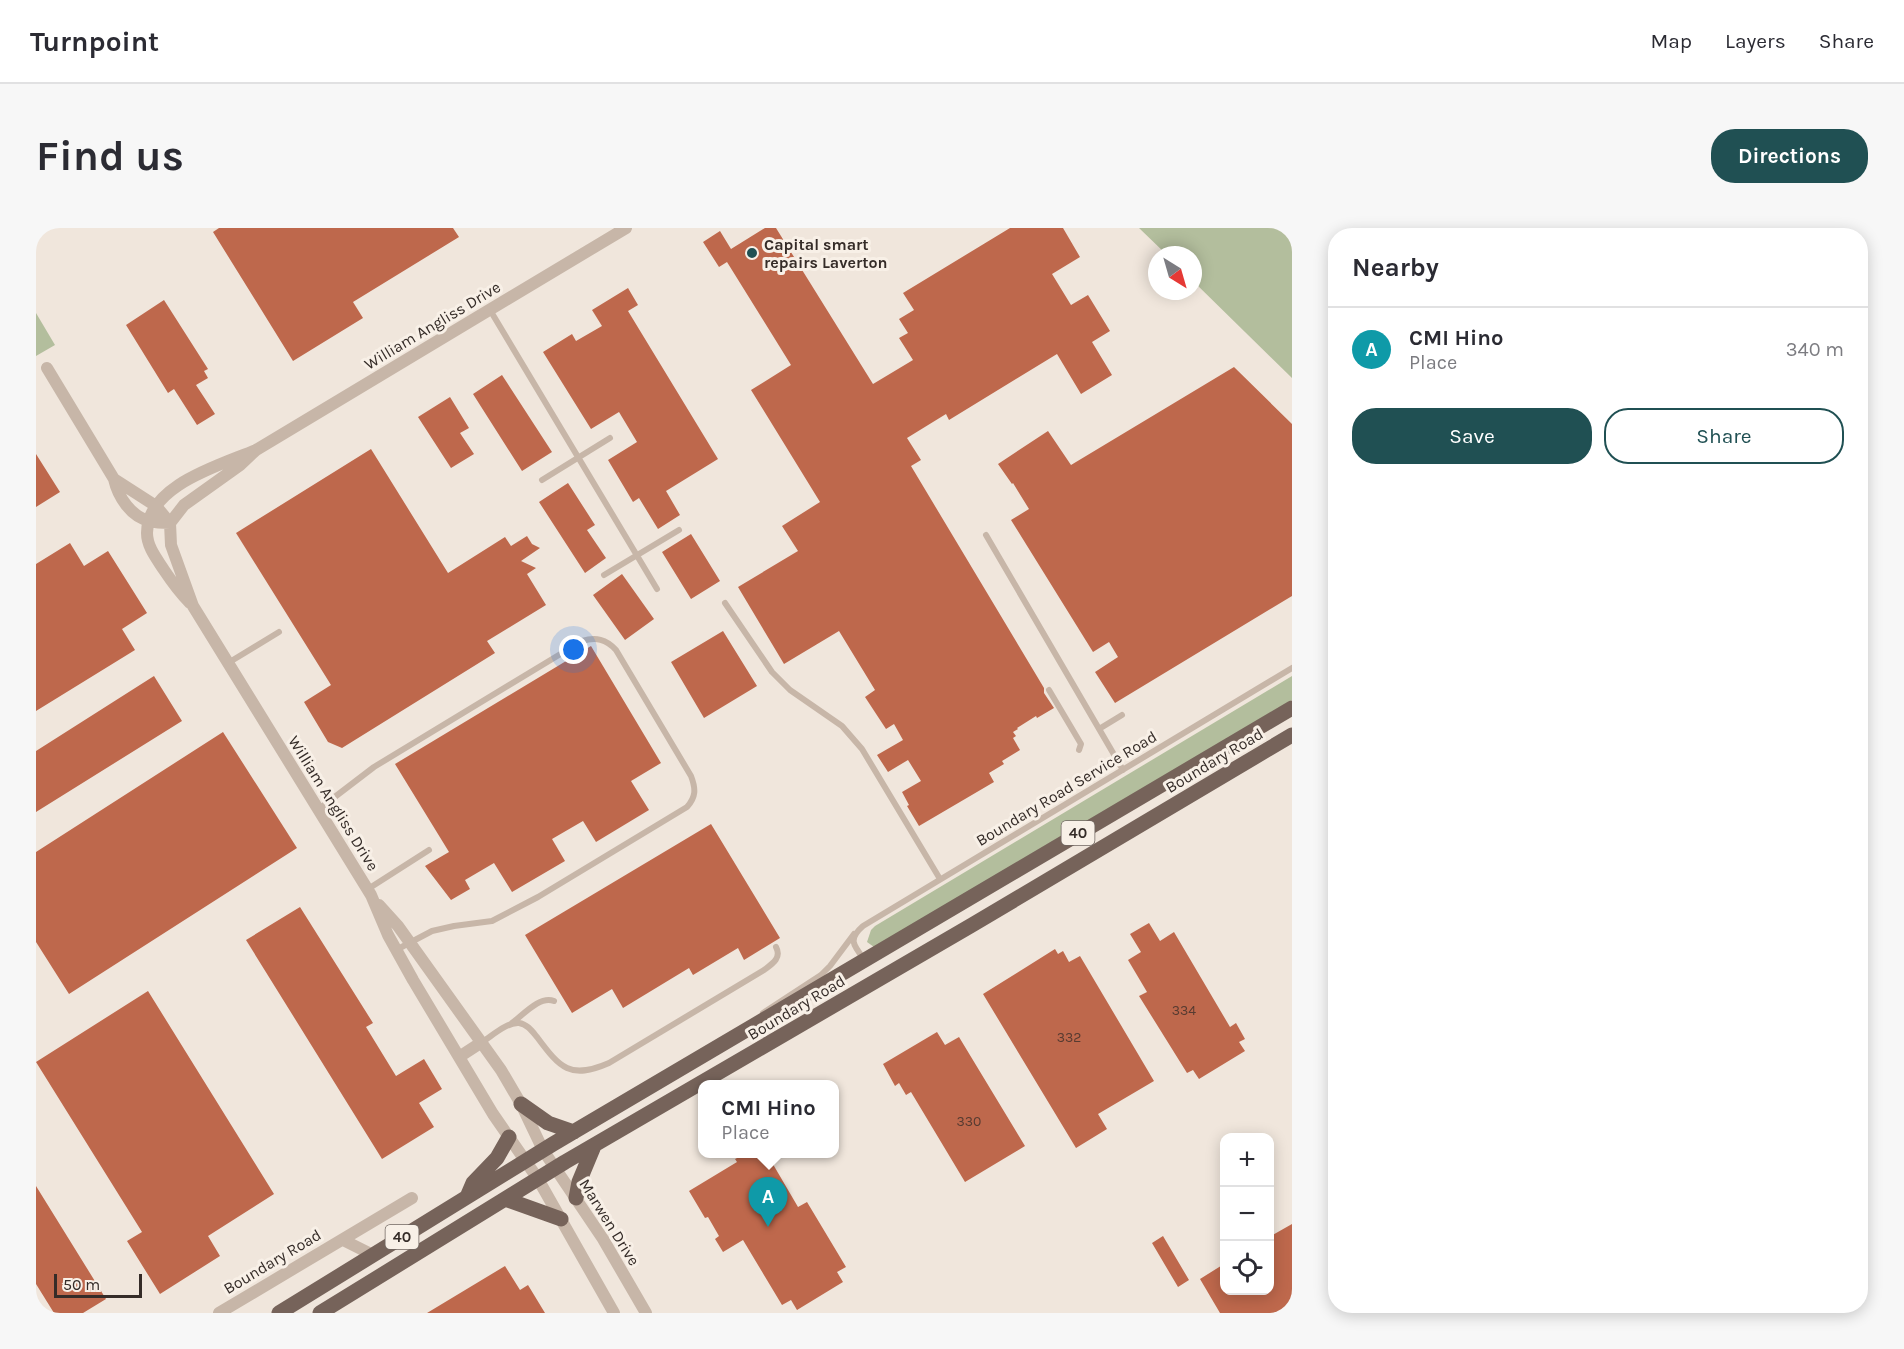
<!DOCTYPE html>
<html lang="en">
<head>
<meta charset="utf-8">
<style>
	:root { --surface:#fff; --page:#f7f7f7; --text:#2b2b33; --muted:#7c7c81; --line:#e1e1e2; --accent:#205053 }
	body { margin:0; font-family:Karla,sans-serif; background:var(--page); color:var(--text) }
	.controls { position:absolute; right:18px; bottom:18px; display:grid; overflow:hidden; border-radius:12px; box-shadow:0 3px 15px #0003 }
	.controls button { width:54px; height:54px; display:grid; place-items:center; padding:0; border:0; border-bottom:2px solid var(--line); background:var(--surface); color:var(--text); font:30px sans-serif }
	.compass { position:absolute; left:1112px; top:18px; width:54px; height:54px; border-radius:50%; background:var(--surface); box-shadow:0 3px 15px #0003; rotate:143deg }
	.scale { position:absolute; left:18px; bottom:15px; width:88px; box-sizing:border-box; padding-left:6px; border:3px solid #352c28; border-top:0; font-size:16px; line-height:21px; white-space:nowrap; color:#352c28; -webkit-text-stroke:4px #f8f0e7; paint-order:stroke }
	.you { position:absolute; left:538px; top:422px; width:21px; height:21px; margin:-15px; border:4px solid #fff; border-radius:50%; background:#1a73e8; box-shadow:0 0 0 9px #1a73e833 }
	.badge { display:grid; place-items:center; width:39px; height:39px; border-radius:50%; background:var(--accent); color:#fff; font-size:20px; font-weight:700 }
	.pin { position:absolute; translate:-50% -50px; filter:drop-shadow(0 2px 3px #0008) }
	.pin::after { content:''; position:absolute; top:32px; width:21px; height:18px; background:inherit; clip-path:polygon(0 0,100% 0,50% 100%) }
	.popup { position:absolute; left:662px; top:852px; width:141px; height:78px; box-sizing:border-box; display:grid; place-content:center; border-radius:12px; background:var(--surface); filter:drop-shadow(0 2px 4px #0005); font-size:20px; white-space:nowrap; color:var(--muted) }
	.popup b { font-size:22px; color:var(--text) }
	.popup::after { content:''; position:absolute; left:50%; top:100%; margin-left:-12px; border:12px solid transparent; border-top-color:var(--surface) }
	.list { margin:0; padding:0; list-style:none }
	h2 { display:flex; justify-content:space-between; align-items:center; height:78px; margin:0; padding:0 24px; font-size:26px }
	h2 small { font-size:20px; font-weight:400; color:var(--muted) }
	.list li { display:grid; grid-template-columns:39px 1fr auto; gap:18px; align-items:center; box-sizing:border-box; height:84px; padding:0 24px; border-top:2px solid var(--line) }
	.list b { display:block; font-size:22px; white-space:nowrap }
	.list p { margin:0; font-size:20px; white-space:nowrap; color:var(--muted) }
	.list em { font-size:20px; font-style:normal; color:var(--muted) }
	.actions { display:flex; gap:12px; padding:18px 24px }
	.actions a { flex:1; padding:14px 0; border:2px solid var(--accent); border-radius:24px; text-align:center; font-size:21px; color:var(--accent) }
	.actions .main { background:var(--accent); color:#fff }
	.icon { flex:none; width:33px; height:33px; fill:none; stroke:currentColor; stroke-width:2; stroke-linecap:round; stroke-linejoin:round }
	.map { position:relative; flex:none; width:1256px; height:1085px; overflow:hidden; border-radius:24px }
	header { display:flex; align-items:center; gap:36px; box-sizing:border-box; height:84px; padding:0 30px; background:var(--surface); border-bottom:2px solid var(--line) }
	header strong { font-size:28px }
	nav { display:flex; gap:33px; margin-inline-start:auto; font-size:21px }
	.intro { display:flex; align-items:center; justify-content:space-between; box-sizing:border-box; height:144px; padding:0 36px }
	h1 { margin:0; font-size:42px }
	.button { padding:15px 27px; border-radius:24px; background:var(--accent); color:#fff; font-size:21px; font-weight:700 }
	main { display:flex; gap:36px; padding:0 36px }
	aside { flex:1; background:var(--surface); border-radius:24px; box-shadow:0 3px 15px #0003 }
	.map>svg:first-child { display:block }
</style>
</head>
<body>
<header>
<strong>Turnpoint</strong>
<nav><a>Map</a><a>Layers</a><a>Share</a></nav>
</header>
<div class="intro"><h1>Find us</h1><a class="button">Directions</a></div>
<main>
<div class="map">
<svg width="1256" height="1085" viewBox="0 0 1256 1085">
	<rect width="100%" height="100%" fill="#f0e6dc"/>
	<path fill="#b3be9d" d="M1103 0H1256V150L1157 53V27H1131Z
		M0 85 19 117 0 128Z
		M1256 448V472L843 716 838 719 831 714 835 702 839 698Z"/>
	<path fill="#be684c" d="M183 0H417L423 9 317 74 327 90 257 133 177 4Z
		M729 0H740L837 156 877 132 863 110 872 105 863 91 878 82 867 65 974 0H1027L1044 29 1016 46 1035 77 1052 67 1074 103 1056 114 1076 147 1045 166 1021 126 913 192 910 186 871 210 885 232 875 238 1008 460V465L1018 480 1001 490 1000 488 981 500 982 501 977 504 980 508 977 510 984 522 966 533 968 536 953 545 958 554 883 598 871 578 873 577 866 564 885 553 872 532 852 544 841 527 867 512 858 496 850 501 829 469 839 462 803 403 748 436 702 359 762 323 746 298 784 274 715 162 755 137 691 34 683 39 667 14 684 3 695 21Z
		M592 60 602 77 592 83 682 231 630 263 644 287 622 301 603 270 597 274 572 232 601 214 583 184 555 201 507 124 536 106 540 113 566 98 556 82Z
		M128 72 172 141 168 143 172 150 160 157 179 186 161 197 138 161 132 165 90 97Z
		M1198 139 1256 196V368L1079 475 1059 444 1082 429 1073 414 1057 424 975 292 993 281 977 255 976 256 962 236 1012 203 1035 237Z
		M466 147 516 224 486 243 437 166Z
		M414 169 433 200 424 205 438 226 415 240 382 189Z
		M335 221 412 345 469 309 475 318 491 308 496 316 504 320 485 333 500 340 491 346 510 377 451 413 459 425 306 520 292 514 268 474 295 457 200 305Z
		M0 226 24 264 0 279Z
		M532 255 559 297 551 302 570 330 549 345 503 274Z
		M655 306 684 353 655 371 626 324Z
		M34 315 48 338 72 323 111 385 86 401 99 422 0 483V336Z
		M586 346 618 391 589 412 557 367Z
		M687 403 721 458 668 490 635 434Z
		M555 418 625 535 595 553 613 582 560 614 547 593 516 611 529 633 476 664 458 635 429 652 434 661 415 672 389 638 413 624 359 536Z
		M118 448 146 493 0 584V523Z
		M187 504 261 620 33 766 0 714V624Z
		M675 596 744 710 708 732 702 720 657 747 653 740 587 780 576 761 536 785 489 707Z
		M264 679 337 795 330 799 360 848 388 831 406 861 383 875 398 899 346 931 210 712Z
		M1113 695 1124 713 1138 704 1194 799 1200 795 1209 811 1203 814 1209 823 1163 851 1157 842 1151 845 1103 768 1111 764 1092 732 1105 724 1094 706Z
		M1019 721 1022 726 1027 723 1033 734 1044 728 1118 853 1062 886 1071 901 1040 920 947 766Z
		M112 763 238 966 172 1008 184 1028 124 1066 91 1013 106 1004 0 834Z
		M901 804 909 817 923 809 989 918 929 954 875 864 870 867 863 855 859 858 847 836Z
		M709 926H731L762 979 771 974 810 1039 801 1044 807 1054 761 1082 755 1072 746 1077 707 1012 687 1024 679 1011 683 1008 672 989 669 990 653 963 701 934 699 931Z
		M0 958 70 1071 47 1085H18L0 1056Z
		M1256 996V1085H1184L1164 1051 1188 1036V1062H1233V1009Z
		M1127 1008 1153 1052 1142 1059 1116 1015Z
		M469 1038 484 1062 492 1057 509 1085H391Z"/>
	<g fill="none" stroke-linecap="round" stroke-linejoin="round">
		<path stroke="#c7b6a8" stroke-width="6" d="M454 82 621 361
			M506 252 574 210
			M950 307 1087 542
			M568 347 643 302
			M689 375 736 444 754 462 806 498 826 521 904 651
			M192 435 243 404
			M1013 462 1045 516 1043 522
			M1063 501 1086 487
			M283 581 338 539 546 413C560 409 570 411 580 422L655 548C660 561 660 569 651 579L502 669 456 693 418 698 396 703 360 722
			M332 661 393 622
			M828 731C817 717 812 711 827 698L1256 440
			M727 785 785 747 794 738 818 706
			M476 795C487 787 504 767 518 773
			M446 814C456 808 471 794 483 795 491 796 496 803 501 809 524 840 534 852 573 835L728 742C736 736 746 730 740 719"/>
		<path stroke="#c7b6a8" stroke-width="12" d="M11 140 78 251C82 269 95 289 114 293 121 295 128 295 134 295
			M220 222 204 237 148 277 134 295 135 317 157 378 335 667 352 707 377 752 457 886 502 951 578 1085
			M78 251 120 278 134 295
			M154 375C144 365 136 354 128 342 121 331 111 319 111 305 111 257 185 237 220 222L590 0
			M343 677 362 698 465 842 485 876 507 922 567 1011 610 1085
			M423 829 446 814
			M307 1012 337 1027
			M183 1085 376 970"/>
		<path stroke="#76635a" stroke-width="15" d="M485 876 512 895 538 904
			M431 969 437 955 461 930 473 909
			M540 970 543 954 558 918
			M469 971 525 991
			M243 1085 517 916 1256 480
			M284 1085 529 934 936 697 1256 507"/>
	</g>
	<circle fill="#205053" stroke="#f8f0e7" stroke-width="2" cx="716" cy="25" r="6"/>
	<g text-anchor="middle" stroke-width="6" stroke-linejoin="round" paint-order="stroke">
		<g font-size="14" fill="#573b31">
			<text x="1148" y="787">334</text>
			<text x="1033" y="814">332</text>
			<text x="933" y="898">330</text>
		</g>
		<g fill="#f8f0e7" stroke="#706761" stroke-width="1.5">
			<rect x="1025.5" y="593" width="33" height="24" rx="4.5"/>
			<rect x="349.5" y="997" width="33" height="24" rx="4.5"/>
		</g>
		<g font-size="15" font-weight="bold" fill="#352c28">
			<text x="1042" y="610">40</text>
			<text x="366" y="1014">40</text>
		</g>
		<g font-size="16" font-weight="bold" fill="#352c28" stroke="#f8f0e7" text-anchor="start">
			<text x="728" y="22">Capital smart<tspan x="728" dy="18">repairs Laverton</tspan></text>
		</g>
		<g font-size="16" fill="#352c28" stroke="#f8f0e7">
			<text transform="translate(396 97) rotate(-31)" y="6">William Angliss Drive</text>
			<text transform="translate(1178 532) rotate(-31)" y="6">Boundary Road</text>
			<text transform="translate(1030 560) rotate(-31)" y="6">Boundary Road Service Road</text>
			<text transform="translate(298 575) rotate(58)" y="6">William Angliss Drive</text>
			<text transform="translate(760 779) rotate(-31)" y="6">Boundary Road</text>
			<text transform="translate(574 994) rotate(58)" y="6">Marwen Drive</text>
			<text transform="translate(236 1033) rotate(-31)" y="6">Boundary Road</text>
		</g>
	</g>
</svg>
<div class="controls">
<button>+</button>
<button>−</button>
<button><svg class="icon" aria-label="locate" viewBox="0 0 24 24"><circle cx="12" cy="12" r="6"/><path d="M12 2v4M12 18v4M2 12h4M18 12h4"/></svg></button>
</div>
<svg class="compass" viewBox="-18 -18 36 36"><path d="M0-13l5 13h-10z" fill="#e53935"/><path d="M0 13l5-13h-10z" fill="#7c7c81"/></svg>
<div class="scale">50 m</div>
<div class="you"></div>
<div class="pin badge" style="left:732px;top:999px;background:#0f9aa8">A</div>
<div class="popup"><b>CMI Hino</b>Place</div>
</div>
<aside>
<h2>Nearby<small></small></h2>
<ul class="list">
<li><span class="badge" style="background:#0f9aa8">A</span><div><b>CMI Hino</b><p>Place</p></div><em>340 m</em></li>
</ul>
<div class="actions"><a class="main">Save</a><a>Share</a></div>
</aside>
</main>
</body>
</html>
